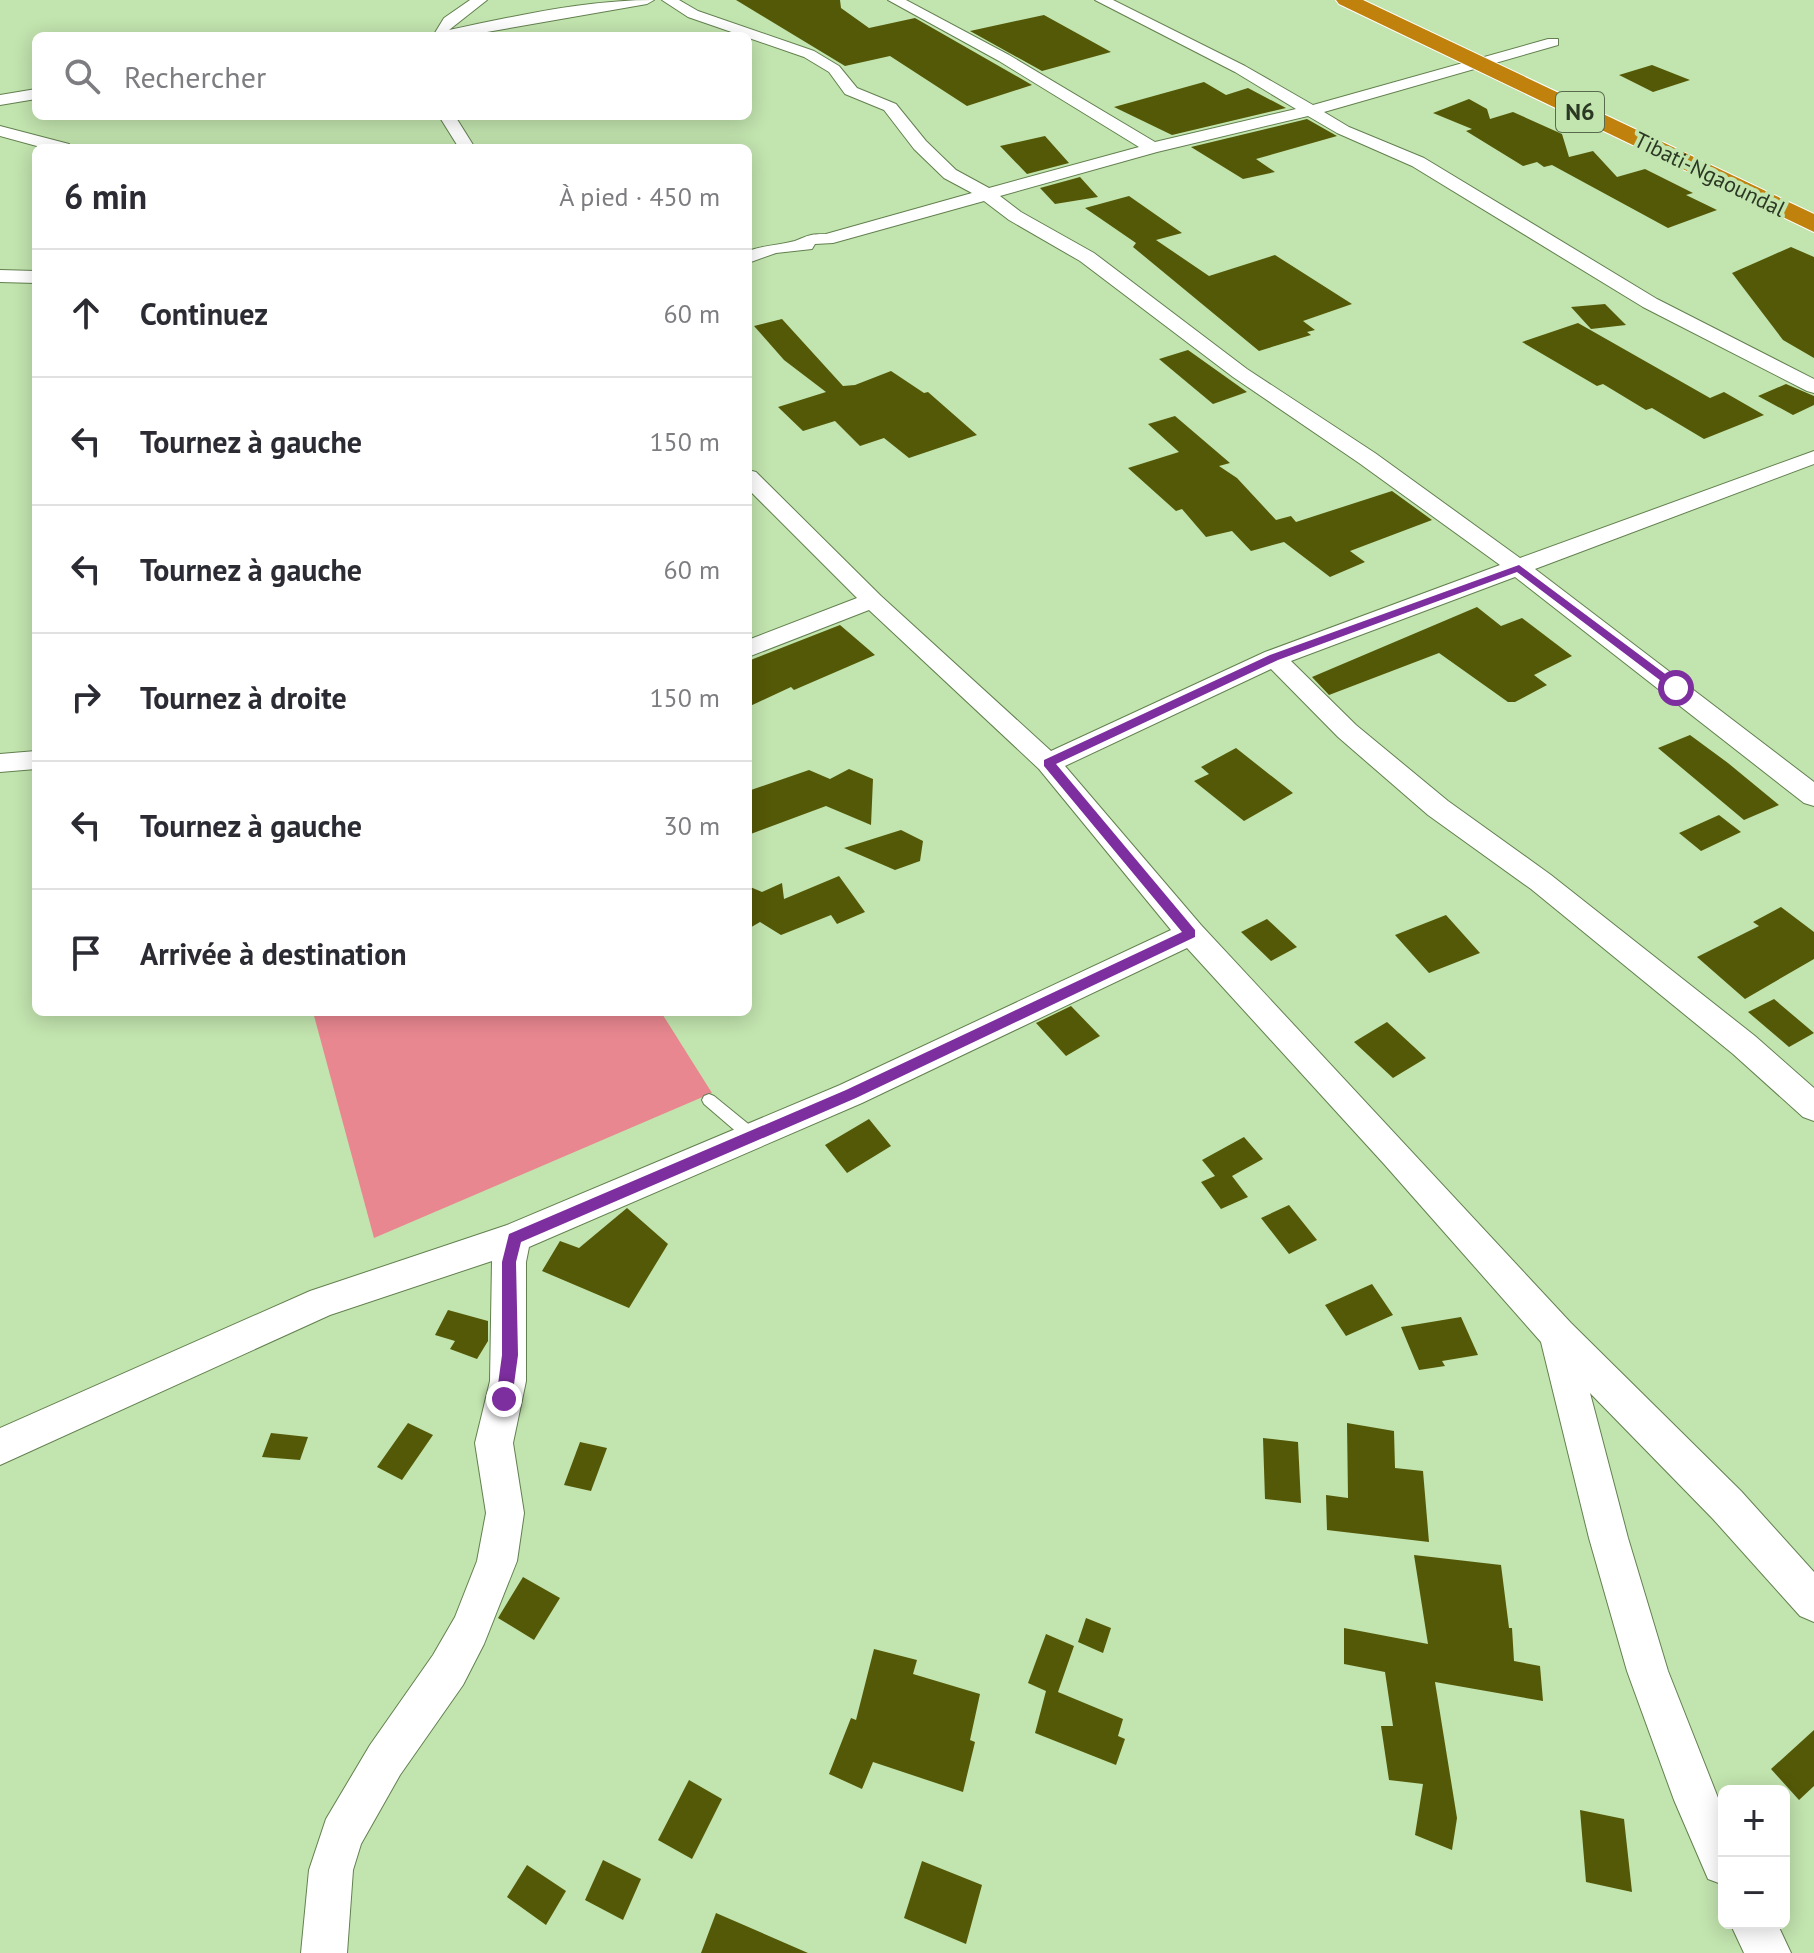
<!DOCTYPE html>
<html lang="fr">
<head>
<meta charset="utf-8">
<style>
	:root { --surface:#fff; --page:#f2f2f3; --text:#2b2b33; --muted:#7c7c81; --line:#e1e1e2 }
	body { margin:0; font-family:"PT Sans",sans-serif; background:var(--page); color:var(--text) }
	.controls { position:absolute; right:24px; bottom:24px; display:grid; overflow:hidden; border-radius:12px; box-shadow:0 4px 20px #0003 }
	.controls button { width:72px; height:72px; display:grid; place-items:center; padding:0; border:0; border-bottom:2px solid var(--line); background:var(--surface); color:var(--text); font:40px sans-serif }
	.stop { position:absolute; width:24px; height:24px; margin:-18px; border:6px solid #7d2e9f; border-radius:50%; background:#fff }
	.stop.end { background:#7d2e9f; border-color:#fff; box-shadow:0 2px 8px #0008 }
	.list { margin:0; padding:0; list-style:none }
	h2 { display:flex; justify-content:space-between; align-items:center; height:104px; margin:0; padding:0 32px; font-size:34px }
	h2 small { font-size:26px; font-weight:400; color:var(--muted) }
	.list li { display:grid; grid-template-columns:52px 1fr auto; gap:24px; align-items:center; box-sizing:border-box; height:128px; padding:0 32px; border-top:2px solid var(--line) }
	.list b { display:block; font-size:30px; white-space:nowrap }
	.list em { font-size:26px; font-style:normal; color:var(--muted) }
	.icon { flex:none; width:44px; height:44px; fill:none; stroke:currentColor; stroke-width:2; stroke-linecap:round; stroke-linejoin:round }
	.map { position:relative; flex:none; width:1814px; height:1953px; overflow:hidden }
	.search { position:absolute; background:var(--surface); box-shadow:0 4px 20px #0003; left:32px; top:32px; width:720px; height:88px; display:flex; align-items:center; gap:20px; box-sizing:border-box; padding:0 28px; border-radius:12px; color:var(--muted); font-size:30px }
	.panel { position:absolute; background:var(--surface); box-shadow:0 4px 20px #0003; left:32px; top:144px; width:720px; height:872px; border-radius:12px }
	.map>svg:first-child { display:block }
</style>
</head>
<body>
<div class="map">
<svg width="1814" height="1953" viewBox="0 0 1814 1953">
	<rect width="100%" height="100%" fill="#c2e4ae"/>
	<path fill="#e88790" d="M313 1012H661L712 1093 374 1238Z"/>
	<path fill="#545907" d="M736 0H840L841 8 869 28 915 18 1032 85 967 106 890 56 845 66Z
		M1044 15 1111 52 1042 71 970 31Z
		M1652 65 1690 80 1653 92 1619 75Z
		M1204 82 1226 95 1248 88 1286 108 1172 135 1114 107Z
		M1469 99 1487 109 1490 119 1513 112 1562 134 1569 157 1593 151 1617 177 1645 169 1693 193 1686 195 1717 210 1668 228 1552 165 1544 167 1537 162 1523 166 1466 131 1472 129 1433 113Z
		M1307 119 1337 136 1256 159 1275 172 1243 179 1191 147Z
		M1045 136 1069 163 1027 174 1000 146Z
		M1080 177 1098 197 1055 204 1040 188Z
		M1129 196 1182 233 1156 240 1209 276 1275 255 1352 304 1303 321 1315 330 1307 332 1311 335 1259 351 1133 247 1136 243 1085 208Z
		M1791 247 1814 257V358L1783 340 1732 273Z
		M1605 304 1626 325 1591 329 1571 307Z
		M782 319 843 386 855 385 891 371 924 393 928 392 977 435 909 458 884 438 860 446 835 421 803 431 778 407 826 392 784 360 754 326Z
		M1578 323 1710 398 1724 392 1764 415 1704 439 1652 408 1646 410 1603 384 1597 386 1522 342Z
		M1188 350 1247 392 1213 404 1159 359Z
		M1786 384 1814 396V405L1793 415 1758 396Z
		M1175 416 1230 463 1219 466 1237 478 1276 520 1291 516 1296 522 1392 491 1432 520 1350 551 1365 562 1330 577 1284 542 1251 551 1232 531 1206 537 1182 509 1176 511 1128 468 1179 452 1148 424Z
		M1477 607 1501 626 1522 618 1572 656 1534 675 1547 685 1515 702H1508L1439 653 1329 695 1312 677Z
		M840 625 875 655 794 690 791 687 748 707V661Z
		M1690 735 1728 763 1779 805 1744 820 1658 748Z
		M1236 748 1293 793 1244 821 1194 781 1209 774 1201 767Z
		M849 769 873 779 871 825 826 806 748 835V791L809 770 830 779Z
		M1719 815 1741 832 1701 851 1679 833Z
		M901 830 923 841 920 861 895 870 844 848Z
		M839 876 865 912 837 924 831 915 781 935 760 922 748 929V886L762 892 782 883 784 899Z
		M1781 907 1814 932V959L1745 999 1697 957 1759 926 1753 922Z
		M1446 915 1480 953 1429 973 1395 935Z
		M1267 919 1297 947 1271 961 1241 932Z
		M1774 999 1814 1033 1789 1047 1748 1012Z
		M1071 1006 1100 1036 1066 1056 1036 1023Z
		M1387 1022 1426 1058 1393 1078 1354 1042Z
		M869 1119 891 1146 847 1173 825 1145Z
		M1244 1137 1263 1159 1232 1176 1248 1197 1221 1209 1201 1182 1215 1176 1202 1160Z
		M1289 1205 1317 1240 1289 1254 1261 1218Z
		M627 1208 668 1244 629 1308 542 1271 560 1241 579 1248Z
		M1372 1284 1393 1315 1346 1336 1325 1305Z
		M448 1310 488 1321V1341L477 1359 450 1349 455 1341 435 1335Z
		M1461 1317 1478 1355 1442 1361 1445 1366 1419 1370 1401 1327Z
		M408 1423 433 1435 402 1480 377 1467Z
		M1347 1423 1394 1431 1395 1468 1423 1471 1429 1542 1327 1530 1326 1495 1348 1498Z
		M271 1433 308 1437 300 1460 262 1457Z
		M1263 1438 1298 1442 1301 1503 1265 1499Z
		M580 1442 607 1448 591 1491 564 1485Z
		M1414 1555 1501 1565 1509 1628H1512L1514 1661 1540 1666 1543 1701 1435 1682 1457 1818 1452 1850 1415 1835 1423 1784 1389 1780 1381 1726H1393L1385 1672 1344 1664V1628L1428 1644Z
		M523 1577 560 1598 534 1640 498 1618Z
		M1086 1618 1111 1628 1103 1653 1078 1642Z
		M1046 1634 1074 1646 1058 1692 1123 1719 1118 1736 1125 1739 1116 1765 1035 1733 1046 1691 1028 1683Z
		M874 1649 917 1660 913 1674 980 1694 970 1740 975 1742 963 1792 873 1762 862 1789 829 1774 851 1718 856 1720Z
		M1814 1730V1786L1799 1800 1771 1769Z
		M689 1780 722 1799 692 1859 658 1840Z
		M1580 1810 1624 1819 1632 1892 1586 1882Z
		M603 1860 641 1879 623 1920 585 1900Z
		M922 1861 982 1885 966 1944 904 1918Z
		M527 1865 566 1891 546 1925 507 1897Z
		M716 1913 808 1953H701Z"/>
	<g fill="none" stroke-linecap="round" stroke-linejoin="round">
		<g stroke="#62804f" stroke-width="2">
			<path id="lane" d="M709 1094 714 1096 757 1131 760 1136 757 1141 752 1142 747 1141 704 1104 702 1100 704 1096Z"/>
		</g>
		<g stroke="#62804f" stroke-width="2">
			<path id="street" d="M470 0H487L449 30C516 16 585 0 654 0L647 4 464 36H433L444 18Z
				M662 0H679L698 11 814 51 839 66 857 88 896 104 926 141 956 170 989 188 1139 147 999 61 888 0H906L1009 55 1155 142 1296 109 1235 72 1095 0H1113L1245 66 1313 105 1548 39H1558V45L1324 112 1349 127 1424 158 1657 299 1814 379V393L1807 391 1643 307 1412 166 1337 133 1308 116 1157 152 1000 196 1021 212 1094 253 1247 369 1375 453 1520 558 1814 451V464L1535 569 1814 782V806L1804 803 1515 577 1291 661 1356 725 1448 801 1551 875 1755 1036 1814 1088V1121L1803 1117 1733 1054 1531 889 1428 815 1338 737 1271 669 1065 766 1201 925 1571 1323 1741 1491 1814 1572V1622L1800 1616 1713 1519 1590 1393 1628 1538 1668 1671 1724 1813V1885L1708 1879 1674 1800 1627 1671 1589 1538 1541 1342 1384 1164 1187 948 862 1103 529 1247 526 1262V1381L513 1443 524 1513 517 1561 484 1644 463 1685 400 1775 361 1844 353 1870 347 1953H301L309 1870 326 1819 370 1745 433 1655 455 1617 477 1561 486 1513 475 1443 490 1381 492 1261 330 1315 0 1465V1428L310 1291 507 1225 840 1085 1171 930 1039 769 869 610 748 657V640L857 598 748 489V470L756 472 881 596 1051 751 1265 652 1500 565 1359 463 1233 377 1080 261 1009 220 984 201 833 243 815 244 812 249 776 253 748 263V251C765 245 780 245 795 241 808 236 808 234 826 234L972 193 944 178 914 149 884 110 845 94 829 72 804 57 688 17Z
				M36 89V99L0 105V95Z
				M439 116H455L475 148H459Z
				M0 126 69 144 71 148H44L0 136Z
				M0 270 36 271V283L0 282Z
				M36 751V769L0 772V754Z
				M1730 1923H1777L1791 1953H1744Z"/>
		</g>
		<g stroke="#fff" stroke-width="2">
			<path id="highway" d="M1336 0H1363L1814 214V232L1339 4Z"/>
		</g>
		<use href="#lane" fill="#fff" fill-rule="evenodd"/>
		<use href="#street" fill="#fff" fill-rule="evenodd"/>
		<use href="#highway" fill="#c1820d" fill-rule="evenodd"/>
	</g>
	<path fill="#7d2e9f" d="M1519 565 1680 685V690H1673L1517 572 1278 660 1056 764 1195 930V937L856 1098 521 1242 516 1262 518 1355 512 1399 509 1405H498L496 1399 502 1355V1262L509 1234 846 1090 1182 932 1044 766V760L1270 655Z"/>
	<g text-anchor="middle" stroke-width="8" stroke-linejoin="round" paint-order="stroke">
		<g font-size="22" fill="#2b3823" stroke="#c2e4ae">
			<text transform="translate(1710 174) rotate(26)" y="8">Tibati-Ngaoundal</text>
		</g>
		<rect fill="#c2e4ae" stroke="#586c4d" stroke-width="2" x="1556" y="92" width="48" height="40" rx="6"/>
		<g font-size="24" font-weight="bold" fill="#2b3823">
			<text x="1580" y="120">N6</text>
		</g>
	</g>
</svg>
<div class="controls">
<button>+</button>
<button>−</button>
</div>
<div class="stop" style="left:1676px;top:688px"></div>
<div class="stop end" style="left:504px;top:1399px"></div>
<div class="search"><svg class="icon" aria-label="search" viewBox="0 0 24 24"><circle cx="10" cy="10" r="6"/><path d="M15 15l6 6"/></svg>Rechercher</div>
<section class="panel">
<h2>6 min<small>À pied · 450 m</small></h2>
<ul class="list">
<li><svg class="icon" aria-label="ahead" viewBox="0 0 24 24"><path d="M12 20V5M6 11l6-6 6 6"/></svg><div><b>Continuez</b></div><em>60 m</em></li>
<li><svg class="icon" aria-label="left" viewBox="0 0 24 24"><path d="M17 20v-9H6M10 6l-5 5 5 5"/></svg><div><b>Tournez à gauche</b></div><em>150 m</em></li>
<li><svg class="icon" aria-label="left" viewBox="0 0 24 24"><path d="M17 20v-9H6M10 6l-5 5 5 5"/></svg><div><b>Tournez à gauche</b></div><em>60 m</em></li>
<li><svg class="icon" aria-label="right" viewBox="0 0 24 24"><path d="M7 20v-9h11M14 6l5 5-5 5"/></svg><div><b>Tournez à droite</b></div><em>150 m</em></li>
<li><svg class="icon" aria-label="left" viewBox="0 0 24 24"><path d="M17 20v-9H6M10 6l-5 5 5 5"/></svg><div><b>Tournez à gauche</b></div><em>30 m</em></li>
<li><svg class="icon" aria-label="arrive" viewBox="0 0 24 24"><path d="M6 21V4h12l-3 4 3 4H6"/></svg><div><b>Arrivée à destination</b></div></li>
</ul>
</section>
</div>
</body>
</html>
